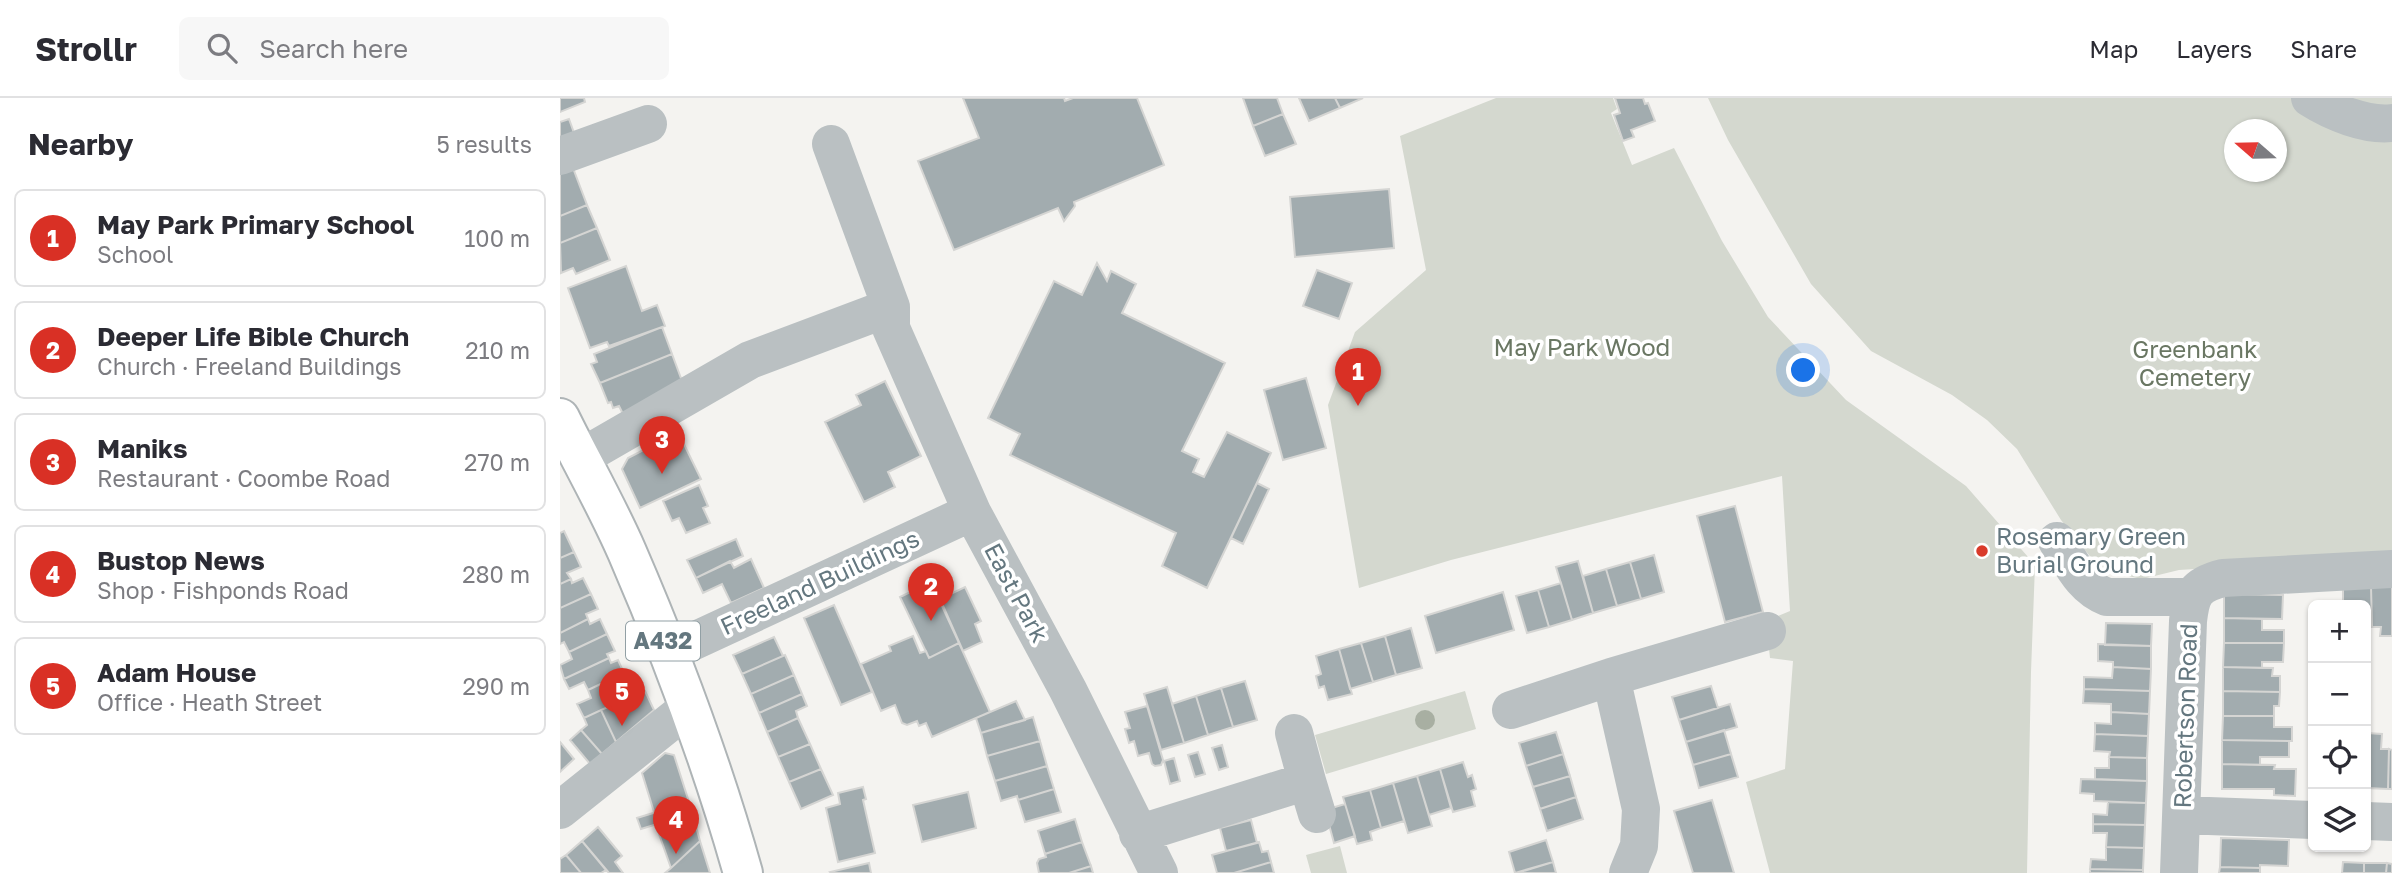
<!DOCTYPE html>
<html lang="en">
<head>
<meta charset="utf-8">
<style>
	:root { --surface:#fff; --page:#f7f7f7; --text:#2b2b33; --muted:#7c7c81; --line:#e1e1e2; --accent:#d93025 }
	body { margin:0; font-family:"Golos Text",sans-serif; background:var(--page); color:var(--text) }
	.controls { position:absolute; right:21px; bottom:21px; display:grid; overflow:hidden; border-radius:10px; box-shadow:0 2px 5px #0004 }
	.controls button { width:63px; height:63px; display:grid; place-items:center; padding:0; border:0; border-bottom:2px solid var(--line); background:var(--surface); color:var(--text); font:35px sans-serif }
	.compass { position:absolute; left:1664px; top:21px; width:63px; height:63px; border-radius:50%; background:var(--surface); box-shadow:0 2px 5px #0004; rotate:290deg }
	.you { position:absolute; left:1244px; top:273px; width:24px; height:24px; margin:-18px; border:5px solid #fff; border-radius:50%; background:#1a73e8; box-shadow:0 0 0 10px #1a73e833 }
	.badge { display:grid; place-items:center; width:46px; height:46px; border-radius:50%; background:var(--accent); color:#fff; font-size:23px; font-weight:700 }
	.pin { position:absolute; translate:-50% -58px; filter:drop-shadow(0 2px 4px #0008) }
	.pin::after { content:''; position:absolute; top:37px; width:24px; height:21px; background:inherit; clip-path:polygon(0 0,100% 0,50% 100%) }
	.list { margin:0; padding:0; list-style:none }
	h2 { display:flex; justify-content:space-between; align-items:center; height:91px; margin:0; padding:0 28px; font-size:30px }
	h2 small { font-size:23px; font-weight:400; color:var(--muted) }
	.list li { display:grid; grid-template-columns:46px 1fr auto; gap:21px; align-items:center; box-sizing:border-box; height:98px; margin:0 14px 14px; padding:0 14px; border:2px solid var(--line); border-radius:10px }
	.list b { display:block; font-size:26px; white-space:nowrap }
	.list p { margin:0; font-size:23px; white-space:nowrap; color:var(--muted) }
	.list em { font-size:23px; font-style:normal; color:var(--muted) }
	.icon { flex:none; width:38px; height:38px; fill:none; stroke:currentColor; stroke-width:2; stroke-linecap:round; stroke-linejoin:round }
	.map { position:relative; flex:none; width:1832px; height:775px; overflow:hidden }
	header { display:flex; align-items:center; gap:42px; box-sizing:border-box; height:98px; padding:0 35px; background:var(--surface); border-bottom:2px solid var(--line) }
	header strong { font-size:33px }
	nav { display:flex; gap:38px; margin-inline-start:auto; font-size:24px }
	.search { width:490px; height:63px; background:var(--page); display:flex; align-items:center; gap:18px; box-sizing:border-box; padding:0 24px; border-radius:10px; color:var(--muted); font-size:26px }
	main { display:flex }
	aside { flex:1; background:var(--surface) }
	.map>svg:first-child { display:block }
</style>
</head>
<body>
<header>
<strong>Strollr</strong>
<div class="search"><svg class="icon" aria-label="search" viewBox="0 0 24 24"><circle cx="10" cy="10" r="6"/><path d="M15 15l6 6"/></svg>Search here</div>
<nav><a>Map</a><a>Layers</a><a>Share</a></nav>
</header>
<main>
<aside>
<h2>Nearby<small>5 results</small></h2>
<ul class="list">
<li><span class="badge">1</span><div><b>May Park Primary School</b><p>School</p></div><em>100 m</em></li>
<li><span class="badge">2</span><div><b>Deeper Life Bible Church</b><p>Church · Freeland Buildings</p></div><em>210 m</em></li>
<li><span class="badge">3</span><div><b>Maniks</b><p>Restaurant · Coombe Road</p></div><em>270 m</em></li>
<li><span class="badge">4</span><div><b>Bustop News</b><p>Shop · Fishponds Road</p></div><em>280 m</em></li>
<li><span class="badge">5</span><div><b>Adam House</b><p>Office · Heath Street</p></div><em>290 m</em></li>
</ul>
</aside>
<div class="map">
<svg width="1832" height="775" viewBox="0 0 1832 775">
	<rect width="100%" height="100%" fill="#f4f3f0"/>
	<path fill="#d4d8cf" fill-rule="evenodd" d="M936 0H1053L1057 11 1051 15 1072 67 1114 50 1162 143 1208 219 1286 302 1406 388 1475 467 1471 574 1467 775H1210L1186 684 1225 671 1233 563 1210 560 1206 523 1230 513 1222 378 891 462 799 490 768 307 795 234 866 172 840 38Z
		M1148 0H1832V459L1619 472 1582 481 1541 472 1501 422 1457 351 1427 322 1392 297 1311 253 1251 186 1168 42ZM1674 32H1716V74H1674Z
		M905 593 916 631 766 676 755 637Z
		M780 748 787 775H751L746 757Z"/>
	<path fill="#a2acaf" stroke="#d5d5d3" stroke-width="2" d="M0 0H24L25 4 0 14Z
		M403 0H504L505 3 513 0H577L604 67 514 104 515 108 504 123 498 110 394 152 358 63 419 40Z
		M683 0H717L723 16 693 28Z
		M739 0H775L780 10 749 23Z
		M775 0H803L780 10Z
		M1055 0H1083L1085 6 1088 5 1095 23 1071 32 1074 39 1063 43 1054 17 1060 15Z
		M723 16 736 46 705 58 693 28Z
		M9 21 14 35 0 40V24Z
		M13 70 27 107 0 118V76Z
		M829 91 834 150 735 159 730 99Z
		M27 107 37 130 0 145V118Z
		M37 130 50 162 16 176 13 170 1 175 0 145Z
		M537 165 547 183 551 173 576 186 562 215 665 265 622 353 639 361 633 374 644 379 667 334 711 355 647 490 602 468 616 435 450 357 460 336 428 320 494 183 522 197Z
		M66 168 82 213 97 207 105 228 49 248 47 244 30 250 8 190Z
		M757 172 792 185 779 221 743 208Z
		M102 229 112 256 40 285 31 266 37 264 34 256Z
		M112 256 122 283 64 318 59 308 53 310 51 304 48 305 40 285Z
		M746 280 766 350 723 362 704 292Z
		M325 283 361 358 328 374 335 389 304 404 265 324 301 307 296 297Z
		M118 334 141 381 80 410 62 371 68 360Z
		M697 385 709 391 683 446 671 440Z
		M139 387 148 408 143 410 150 425 126 435 119 420 112 423 103 403Z
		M1175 408 1203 514 1165 524 1137 418Z
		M4 433 14 454 0 460V435Z
		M176 441 183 458 136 480 127 462Z
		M14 454 21 469 7 475 11 481 0 486V460Z
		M1094 457 1104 494 1081 501 1070 464Z
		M191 461 204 490 171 505 162 486 143 495 136 480 170 463 174 470Z
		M1018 463 1033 515 1012 522 996 469Z
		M1070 464 1081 501 1057 508 1046 471Z
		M1046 471 1057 508 1033 515 1023 478Z
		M23 480 31 496 0 510V486L11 481 12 485Z
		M371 484 399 545 369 560 340 499Z
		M1001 485 1012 522 989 529 978 492Z
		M1832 487V538H1820L1821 529H1812L1811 489Z
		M405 489 421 523 415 526 422 544 403 553 380 501Z
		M1811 489 1812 529H1806V507H1783V490Z
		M978 492 989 529 967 535 956 498Z
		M943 494 954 532 876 555 865 518Z
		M31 496 38 511 26 516 28 521 0 535V510Z
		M1664 496 1723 497 1722 521 1664 520Z
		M274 507 312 594 281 607 244 520Z
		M1664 520 1702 521V532H1724V545H1664Z
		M28 521 30 526 40 521 47 536 9 554 4 544 0 546V535Z
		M1546 525 1592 526 1591 548 1545 547Z
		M851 530 862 570 836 577 825 538Z
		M47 536 55 553 47 556 49 560 4 581 0 567 12 561 9 554Z
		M353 538 360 555 366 553 369 560 399 545 430 614 372 639 366 625 359 628 357 623 347 627 342 625 335 607 321 613 301 566 331 553 329 548Z
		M825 538 836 577 813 584 801 545Z
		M214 539 223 558 182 576 173 557Z
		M801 545 813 584 790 591 779 551Z
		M1664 545H1724L1723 564H1702V570L1663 569Z
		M1538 546 1591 548V571L1553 569V564L1538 563Z
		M779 551 792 596 768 602 764 588 759 590 756 578 761 576 756 558Z
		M225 557 234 577 191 596 182 576Z
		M49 560 51 565 58 562 64 575 28 592 24 584 9 591 4 581Z
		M1553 569 1591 571 1590 593 1524 591V579L1552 580Z
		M1663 569 1713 570 1712 578H1720V594L1663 593Z
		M64 575 74 597 24 620 17 606 31 600 28 592Z
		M234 577 242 596 199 615 191 596Z
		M685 583 697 622 673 629 661 590Z
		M1151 588 1158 610 1119 622 1112 599Z
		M607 589 624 645 601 652 584 596Z
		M661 590 673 629 648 637 636 598Z
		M1524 591 1590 593 1589 616 1551 614V606L1523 605Z
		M85 593 94 612 56 644 41 612Z
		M1663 593 1720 594 1719 608H1714V618H1663Z
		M242 596 247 608 236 613 238 620 207 634 199 615Z
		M636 598 648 637 624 645 612 606Z
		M456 603 465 622 421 635 416 620Z
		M1170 606 1177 629 1126 644 1119 622Z
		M587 608 603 662 601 667 595 668 592 666 589 655 578 658 574 643 569 645 565 631 570 630 565 614Z
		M41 612 56 644 42 656 21 632 27 627 24 620Z
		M1551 614 1589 616 1588 638 1535 636V625L1551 626Z
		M1663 618H1714V629H1732V643L1662 642Z
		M473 619 480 643 427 658 421 635Z
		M238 620 250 646 218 659 207 634Z
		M21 632 42 656 30 666 10 642Z
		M1164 632 1171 656 1133 667 1126 644Z
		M996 634 1003 656 966 668 959 645Z
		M1807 635 1822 636 1821 651H1829L1828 691 1806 690Z
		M1535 636 1588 638 1587 660 1549 659 1550 654 1534 653Z
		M1662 642 1729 643V659H1700V667L1662 666Z
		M480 643 487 668 435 683 427 658Z
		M0 644 14 661 0 674Z
		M250 646 261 671 229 684 218 659Z
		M662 647 668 669 659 672 652 650Z
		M1829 651 1832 652V691H1828Z
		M638 654 645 676 635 679 628 657Z
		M105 655 114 657 129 704 94 714 82 675Z
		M1003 656 1010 678 973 689 966 668Z
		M1171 656 1178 679 1139 690 1133 667Z
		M1549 659 1587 660V683L1535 681V670H1549Z
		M614 660 620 683 610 686 604 663Z
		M903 664 908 679 912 677 916 691 911 693 915 708 893 714 880 671Z
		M1662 666 1715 667 1714 671H1736L1735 698 1714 697V691H1662Z
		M487 668 494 691 458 702 457 698 441 703 435 683Z
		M261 671 273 697 241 711 229 684Z
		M880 671 891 710 869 717 857 678Z
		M857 678 872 728 848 735 833 685Z
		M1010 678 1016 699 980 711 973 689Z
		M1521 681 1587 683 1586 705 1534 703V696L1520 695Z
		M833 685 844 723 821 730 810 692Z
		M303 689 306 701 303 702 315 755 278 764 266 710 280 706 278 695Z
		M494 691 501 714 465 724 458 702Z
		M810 692 821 730 810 734 812 742 797 746 783 699Z
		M408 694 416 730 362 744 353 707Z
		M1016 699 1023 721 987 733 980 711Z
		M1152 702 1174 775H1133L1114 713Z
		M129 704 135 725 99 736 97 726 81 731 77 720Z
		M1548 704 1586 705 1585 727 1533 726V716L1547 717Z
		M785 706 795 738 774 745 765 712Z
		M515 721 522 744 485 756 478 733Z
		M691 722 697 745 666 753 660 730Z
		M135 725 140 743 111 770 99 736Z
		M1533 726 1585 727 1584 750 1546 749 1547 735H1533Z
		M38 729 62 758 55 764 63 775H49L22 743Z
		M1661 740 1729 742 1728 768 1700 767V770L1660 769Z
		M986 742 993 764 955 775 949 754Z
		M22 743 46 772 41 775H21L6 757Z
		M140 743 150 775H105L111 770Z
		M522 744 531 768 509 775H479L477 765 479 761 486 759 485 756Z
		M699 744 702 754 708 753 711 764 674 775H657L652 757Z
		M1546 749 1584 750 1583 772 1530 771 1531 761 1546 762Z
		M6 757 21 775H0V761Z
		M711 764 714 775H674Z
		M993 764 996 775H957Z
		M1783 764 1804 765V775H1782Z
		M309 765 311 775H271L270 774Z
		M1804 765H1827L1826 775H1804Z
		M1827 765 1832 766V775H1826Z
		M531 768 533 775H509Z
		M1660 769 1700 770V775H1659Z
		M1530 771 1583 772V775H1530Z"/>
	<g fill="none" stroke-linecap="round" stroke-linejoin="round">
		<g stroke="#aeb4b6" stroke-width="42">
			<path id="major" d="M0 320C22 365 47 408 67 454 112 558 152 665 183 775"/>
		</g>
		<path stroke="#bac0c2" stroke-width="38" d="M1750 0C1772 14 1806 28 1832 25
			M271 46 331 209V230L412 414 508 592 599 775
			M0 58 88 26
			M20 360 190 262 331 209
			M1497 443C1511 464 1522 490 1547 499H1632
			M108 555 412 414
			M1051 579 1081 711 1079 748 1068 775
			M951 612 1051 579 1207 533
			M747 683 757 716
			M0 712 129 609
			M1622 717 1753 722
			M1806 723 1832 724
			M578 736 747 683 734 635
			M1619 775 1628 523C1631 496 1635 487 1663 480L1832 471"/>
		<use href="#major" stroke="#fff" stroke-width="38"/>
	</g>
	<circle fill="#a8afa2" cx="865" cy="622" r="10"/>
	<circle fill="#d93b2b" stroke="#fff" stroke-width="2.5" cx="1422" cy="453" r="7"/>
	<g text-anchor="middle" stroke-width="7" stroke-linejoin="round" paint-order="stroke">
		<rect fill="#fff" stroke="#92a0a5" stroke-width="2" x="66" y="523.5" width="74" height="39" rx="5"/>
		<g font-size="23" font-weight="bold" fill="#64777f">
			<text x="103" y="551">A432</text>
		</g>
		<g font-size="24" fill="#6a7763" stroke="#fff">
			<text x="1022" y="258">May Park Wood</text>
			<text x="1635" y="260">Greenbank<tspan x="1635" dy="28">Cemetery</tspan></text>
		</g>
		<g font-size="24" fill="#64777f" stroke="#fff" text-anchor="start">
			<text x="1436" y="447">Rosemary Green<tspan x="1436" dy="28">Burial Ground</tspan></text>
		</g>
		<g font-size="24" fill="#64777f" stroke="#fff">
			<text transform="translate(260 485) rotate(-25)" y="8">Freeland Buildings</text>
			<text transform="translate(456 495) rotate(62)" y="8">East Park</text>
			<text transform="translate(1626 618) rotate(-88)" y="8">Robertson Road</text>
		</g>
	</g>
</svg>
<div class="controls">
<button>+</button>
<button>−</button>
<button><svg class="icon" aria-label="locate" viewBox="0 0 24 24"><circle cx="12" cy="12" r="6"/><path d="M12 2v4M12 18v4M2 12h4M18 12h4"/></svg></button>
<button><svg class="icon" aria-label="layers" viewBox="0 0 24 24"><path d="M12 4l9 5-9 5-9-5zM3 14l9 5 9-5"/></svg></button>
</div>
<svg class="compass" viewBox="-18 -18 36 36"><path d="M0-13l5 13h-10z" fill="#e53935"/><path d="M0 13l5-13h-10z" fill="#7c7c81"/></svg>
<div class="you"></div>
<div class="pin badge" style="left:798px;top:308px">1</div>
<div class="pin badge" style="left:371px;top:523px">2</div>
<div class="pin badge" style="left:102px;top:376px">3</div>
<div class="pin badge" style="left:116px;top:756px">4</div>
<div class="pin badge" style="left:62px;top:628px">5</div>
</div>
</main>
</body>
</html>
